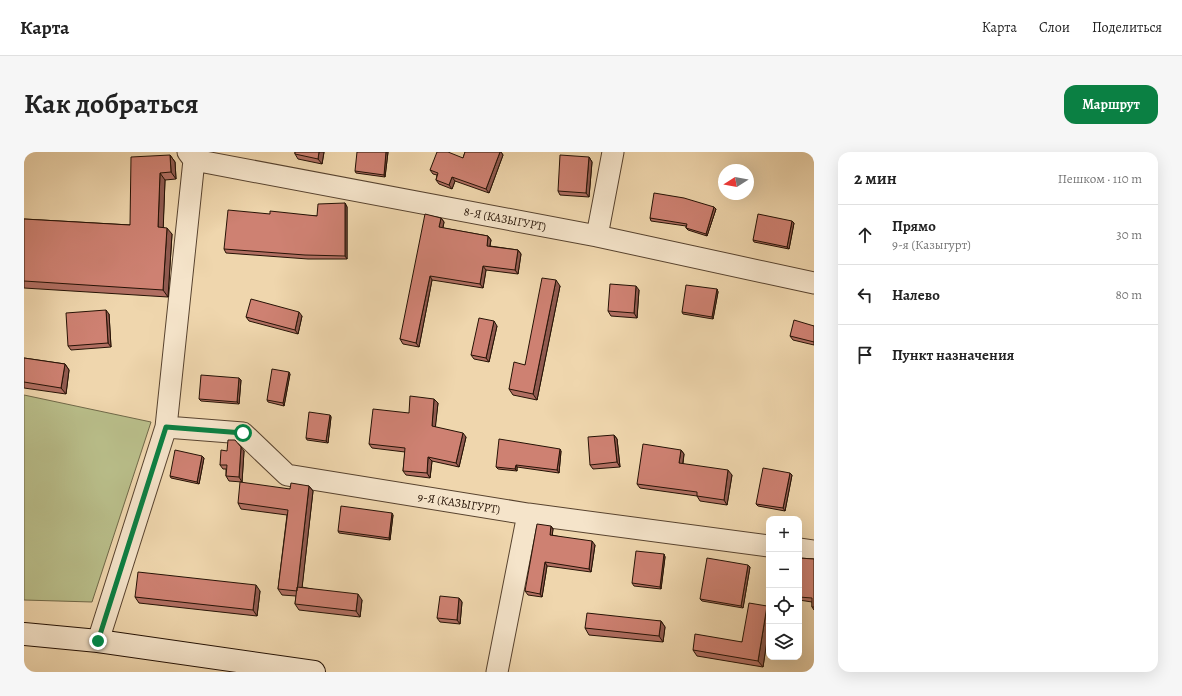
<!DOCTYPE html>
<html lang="ru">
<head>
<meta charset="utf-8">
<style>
	:root { --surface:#fff; --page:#f6f6f6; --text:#222; --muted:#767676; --line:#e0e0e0; --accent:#0b8043 }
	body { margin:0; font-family:Alegreya,serif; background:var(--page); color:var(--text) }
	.controls { position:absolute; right:12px; bottom:12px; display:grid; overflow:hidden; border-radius:8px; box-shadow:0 4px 16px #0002 }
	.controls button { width:36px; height:36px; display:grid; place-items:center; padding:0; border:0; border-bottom:1px solid var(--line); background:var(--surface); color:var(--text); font:20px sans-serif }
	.compass { position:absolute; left:694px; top:12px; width:36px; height:36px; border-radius:50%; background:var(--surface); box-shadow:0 4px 16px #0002; rotate:259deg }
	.stop { position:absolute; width:12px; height:12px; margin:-9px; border:3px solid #0b8043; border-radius:50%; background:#fff }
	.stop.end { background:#0b8043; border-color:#fff; box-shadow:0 1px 4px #0008 }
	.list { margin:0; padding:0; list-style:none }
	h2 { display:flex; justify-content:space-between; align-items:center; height:52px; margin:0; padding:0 16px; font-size:17px }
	h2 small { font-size:13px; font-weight:400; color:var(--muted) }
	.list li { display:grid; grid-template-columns:26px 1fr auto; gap:12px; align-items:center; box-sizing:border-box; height:60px; padding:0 16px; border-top:1px solid var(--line) }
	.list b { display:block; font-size:15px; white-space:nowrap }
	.list p { margin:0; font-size:13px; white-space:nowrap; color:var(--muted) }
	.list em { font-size:13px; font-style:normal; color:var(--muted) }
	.icon { flex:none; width:22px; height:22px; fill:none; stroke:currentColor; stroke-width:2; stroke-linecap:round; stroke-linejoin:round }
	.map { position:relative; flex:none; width:790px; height:520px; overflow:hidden; border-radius:12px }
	header { display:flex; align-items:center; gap:24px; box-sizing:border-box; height:56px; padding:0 20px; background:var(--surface); border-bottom:1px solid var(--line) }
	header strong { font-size:19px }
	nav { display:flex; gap:22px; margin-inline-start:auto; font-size:14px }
	.intro { display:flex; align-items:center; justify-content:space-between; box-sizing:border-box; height:96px; padding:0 24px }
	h1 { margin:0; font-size:28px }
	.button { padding:10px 18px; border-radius:12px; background:var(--accent); color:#fff; font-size:14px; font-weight:700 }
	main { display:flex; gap:24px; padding:0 24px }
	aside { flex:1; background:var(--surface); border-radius:12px; box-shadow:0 4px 16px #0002 }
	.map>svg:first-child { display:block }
</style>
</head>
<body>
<header>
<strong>Карта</strong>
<nav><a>Карта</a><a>Слои</a><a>Поделиться</a></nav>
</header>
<div class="intro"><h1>Как добраться</h1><a class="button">Маршрут</a></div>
<main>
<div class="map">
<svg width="790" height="520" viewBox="0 0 790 520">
	<rect width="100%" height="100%" fill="#efd6ad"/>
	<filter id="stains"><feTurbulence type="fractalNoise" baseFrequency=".005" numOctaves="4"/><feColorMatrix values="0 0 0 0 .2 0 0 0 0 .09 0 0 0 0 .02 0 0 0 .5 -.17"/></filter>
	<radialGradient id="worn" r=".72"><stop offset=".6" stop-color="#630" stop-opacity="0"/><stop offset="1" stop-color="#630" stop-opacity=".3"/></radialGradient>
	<path fill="#b9be8a" stroke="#6f6848" d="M0 243 127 270 68 450 0 448Z"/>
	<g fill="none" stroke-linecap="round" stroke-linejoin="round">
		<g stroke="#58432f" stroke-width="23">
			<path id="street" d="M170 8 573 84 790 131
				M573 84 589 0
				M142 275 219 281 263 323 504 362 745 394
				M775 397 790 399
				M74 489 142 275 170 8 164 0
				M473 520 504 362"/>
		</g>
		<g stroke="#251205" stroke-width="24">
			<path id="secondary" d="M0 482 74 489 290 520"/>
		</g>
		<use href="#street" stroke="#f5e4ca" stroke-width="21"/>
		<use href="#secondary" stroke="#f5e4ca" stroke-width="22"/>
	</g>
	<path fill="#b16f62" stroke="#251205" d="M271 0H300L298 12 274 7 271 2Z
		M364 0 361 25 332 21 331 19Z
		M441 0H477L479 3 465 41 431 29 428 37 415 32 412 28 413 23 409 22 406 18 439 6Z
		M146 3 151 10 152 27 141 28 139 75 148 82 144 145 0 136V67L106 73Z
		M565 5 568 10 565 45 536 43 534 39Z
		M321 51 323 55V107H284L202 101 200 97 246 62 293 64Z
		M690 55 692 57 683 84 664 78 662 76V74L627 69 626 66Z
		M417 66 420 70 419 76 464 84 467 88 466 94 494 98 497 102 494 122 462 118 459 136 408 128 395 195 379 192 376 187Z
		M770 71 765 97 730 90 729 88Z
		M536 134 513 248 489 243 485 237 501 213Z
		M693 137 694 140 689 167 659 162 658 160Z
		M615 138 613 166 587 164 584 159Z
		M85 162 87 195 47 198 44 194Z
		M278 164 274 182 225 169 222 165Z
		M473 174 465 210 450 207 447 203Z
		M790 174V193L769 188 766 184Z
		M0 206 41 212 45 218 42 242 0 236Z
		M266 222 260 254 244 250 243 248Z
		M215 226 217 228 215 252 177 249 175 247Z
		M414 251 411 275 442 285 435 315 408 309 406 326 382 323 379 319 381 300 348 296 345 292 385 261Z
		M306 263 307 265 304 291 283 288 282 286Z
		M590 283 593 287 596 315 569 317 566 313Z
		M657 298 660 302 659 312 708 323 703 353 676 349 673 344 616 336 613 332Z
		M203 299H220L218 330 205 329 202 324V317H199L196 313Z
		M537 299 535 321 493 315V319L474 317 472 315Z
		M178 304 180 306 175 332 147 326 146 324Z
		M766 321 768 323 761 359 734 354 732 352Z
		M285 334 289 339 278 435 338 448 336 465 275 458 271 452 272 444 258 443 254 437 263 363 217 357 214 351 266 337Z
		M369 363 366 388 315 381 314 379Z
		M527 374 529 377 528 383 571 393 567 420 523 414 518 445 504 443 501 439Z
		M640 402 641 405 637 437 610 434 608 431Z
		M775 406 790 407V458L788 455V450L775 448Z
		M726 415 719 456 678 449 676 447Z
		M236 439 233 464 115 451 111 445Z
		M435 446 438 450 436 472 416 470 413 466Z
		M743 454 745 457V475L739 515 673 504 669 498 718 490Z
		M637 469 641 475 639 490 565 483 561 476Z"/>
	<path fill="#905a50" stroke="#251205" d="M295 0H300L298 12 294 7Z
		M362 0H364L361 25 360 23Z
		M476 0H477L479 3 465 41 462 37Z
		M146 3 151 10 152 27 147 20Z
		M565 5 568 10 565 45 562 41Z
		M136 21 141 28 139 82 134 75Z
		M428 25 431 29 428 37 425 33Z
		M321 51 323 55V107L321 104Z
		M690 55 692 57 683 84 682 82Z
		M417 66 420 70 418 79 415 75Z
		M768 69 770 71 765 97 763 95Z
		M143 76 148 82 144 145 139 138Z
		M464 84 467 88 465 98 463 94Z
		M494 98 497 102 494 122 491 118Z
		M459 114 462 118 459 136 456 132Z
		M406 124 408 128 395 195 392 191Z
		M532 128 536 134 513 248 509 242Z
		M612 134 615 138 613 166 610 161Z
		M693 137 694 140 689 167 688 165Z
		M82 158 85 162 87 195 84 191Z
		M275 160 278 164 274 182 271 178Z
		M470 169 473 174 465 210 462 206Z
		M41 212 45 218 42 242 37 236Z
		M265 220 266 222 260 254 259 251Z
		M215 226 217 228 215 252 213 250Z
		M410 247 414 251 411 279 408 274Z
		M306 263 307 265 304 291 302 289Z
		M439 281 442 285 435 315 432 311Z
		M590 283 593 287 596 315 593 310Z
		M217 295 220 299 218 330 215 325Z
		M536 297 537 299 535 321 533 318Z
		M657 298 660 302 658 316 655 311Z
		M178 304 180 306 175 332 173 330Z
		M404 305 408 309 406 326 403 321Z
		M492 313 493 315V319L491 317Z
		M704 318 708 323 703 353 700 348Z
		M766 321 768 323 761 359 759 356Z
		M285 334 289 339 277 445 273 439Z
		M368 361 369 363 366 388 365 386Z
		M527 374 529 377 528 386 526 383Z
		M568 389 571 393 567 420 565 417Z
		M640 402 641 405 637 437 636 435Z
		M521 410 523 414 518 445 516 442Z
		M724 413 726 415 719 456 717 454Z
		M232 433 236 439 233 464 229 458Z
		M334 442 338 448 336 465 332 459Z
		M435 446 438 450 436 472 433 468Z
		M743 454 745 457V475L739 515 734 509Z
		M637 469 641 475 639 490 635 484Z"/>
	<path fill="#ce8172" stroke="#251205" d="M271 0H295L294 7 271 2Z
		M333 0H362L360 23 331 19Z
		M413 0H424L439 6 441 0H476L462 37 428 25 425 33 412 28 414 21 406 18Z
		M146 3 147 20 136 21 134 75 143 76 139 138 0 129V67L106 73 107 5Z
		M536 3 565 5 562 41 534 39Z
		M630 41 660 46 690 55 682 82 662 76 663 72 626 66Z
		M321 51V104L281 103 200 97 204 58 246 62V59L293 64 294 52Z
		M401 62 417 66 415 75 464 84 463 94 494 98 491 118 459 114 456 132 406 124 392 191 376 187Z
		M734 62 768 69 763 95 729 88Z
		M518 126 532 128 509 242 485 237 490 210 501 213Z
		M586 132 612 134 610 161 584 159Z
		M662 133 693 137 688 165 658 160Z
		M227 147 275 160 271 178 222 165Z
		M82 158 84 191 44 194 42 161Z
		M455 166 470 169 462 206 447 203Z
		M770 168 790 174V190L766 184Z
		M0 206 41 212 37 236 0 230Z
		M248 217 265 220 259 251 243 248Z
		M177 223 215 226 213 250 175 247Z
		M386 244 410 247 408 274 439 281 432 311 404 305 403 321 379 319 381 296 345 292 349 257 385 261Z
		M285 260 306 263 302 289 282 286Z
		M590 283 593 310 566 313 564 285Z
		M475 287 536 297 533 318 492 313 491 317 472 315Z
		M204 288H211L217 295 215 325 202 324 203 313H196L197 298 203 299Z
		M619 292 657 298 655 311 704 318 700 348 673 344V340L613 332Z
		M151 298 178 304 173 330 146 324Z
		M739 316 766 321 759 356 732 352Z
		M216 330 266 337 267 331 285 334 273 439 254 437 264 358 214 351Z
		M317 354 368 361 365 386 314 379Z
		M513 372 527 374 526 383 568 389 565 417 521 410 516 442 501 439Z
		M612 399 640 402 636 435 608 431Z
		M683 406 724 413 717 454 676 447Z
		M775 406 790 407V455H788V446L775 445Z
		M114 420 232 433 229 458 111 445Z
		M273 435 334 442 332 459 271 452Z
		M416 444 435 446 433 468 413 466Z
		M725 451 743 454 734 509 669 498 671 482 718 490Z
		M563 461 637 469 635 484 561 476Z"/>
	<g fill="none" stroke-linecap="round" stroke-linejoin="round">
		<path stroke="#0b8043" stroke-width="5" d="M74 489 142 275 219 281"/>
	</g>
	<g text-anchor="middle" stroke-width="3" stroke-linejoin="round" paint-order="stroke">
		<g font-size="12" fill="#251205" stroke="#f5e4ca">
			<text transform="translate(481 67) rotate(11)" y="4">8-Я (КАЗЫГУРТ)</text>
			<text transform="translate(435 351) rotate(9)" y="4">9-Я (КАЗЫГУРТ)</text>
		</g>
	</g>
	<rect width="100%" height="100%" filter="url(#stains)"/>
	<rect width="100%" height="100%" fill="url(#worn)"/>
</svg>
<div class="controls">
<button>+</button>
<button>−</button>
<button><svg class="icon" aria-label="locate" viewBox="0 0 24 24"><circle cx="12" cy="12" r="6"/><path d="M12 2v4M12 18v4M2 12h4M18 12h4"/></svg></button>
<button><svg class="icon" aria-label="layers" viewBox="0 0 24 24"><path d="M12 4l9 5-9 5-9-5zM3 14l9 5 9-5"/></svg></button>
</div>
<svg class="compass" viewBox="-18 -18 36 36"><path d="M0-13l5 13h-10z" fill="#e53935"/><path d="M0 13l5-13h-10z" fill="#767676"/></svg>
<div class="stop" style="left:219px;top:281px"></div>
<div class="stop end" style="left:74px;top:489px"></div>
</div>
<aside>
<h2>2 мин<small>Пешком · 110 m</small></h2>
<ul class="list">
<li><svg class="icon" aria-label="ahead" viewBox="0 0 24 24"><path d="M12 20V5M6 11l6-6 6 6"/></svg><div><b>Прямо</b><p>9-я (Казыгурт)</p></div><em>30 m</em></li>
<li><svg class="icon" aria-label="left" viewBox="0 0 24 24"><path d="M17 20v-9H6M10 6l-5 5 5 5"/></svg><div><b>Налево</b></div><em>80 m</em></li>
<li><svg class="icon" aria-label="arrive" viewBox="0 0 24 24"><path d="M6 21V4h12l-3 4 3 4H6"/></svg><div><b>Пункт назначения</b></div></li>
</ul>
</aside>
</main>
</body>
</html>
